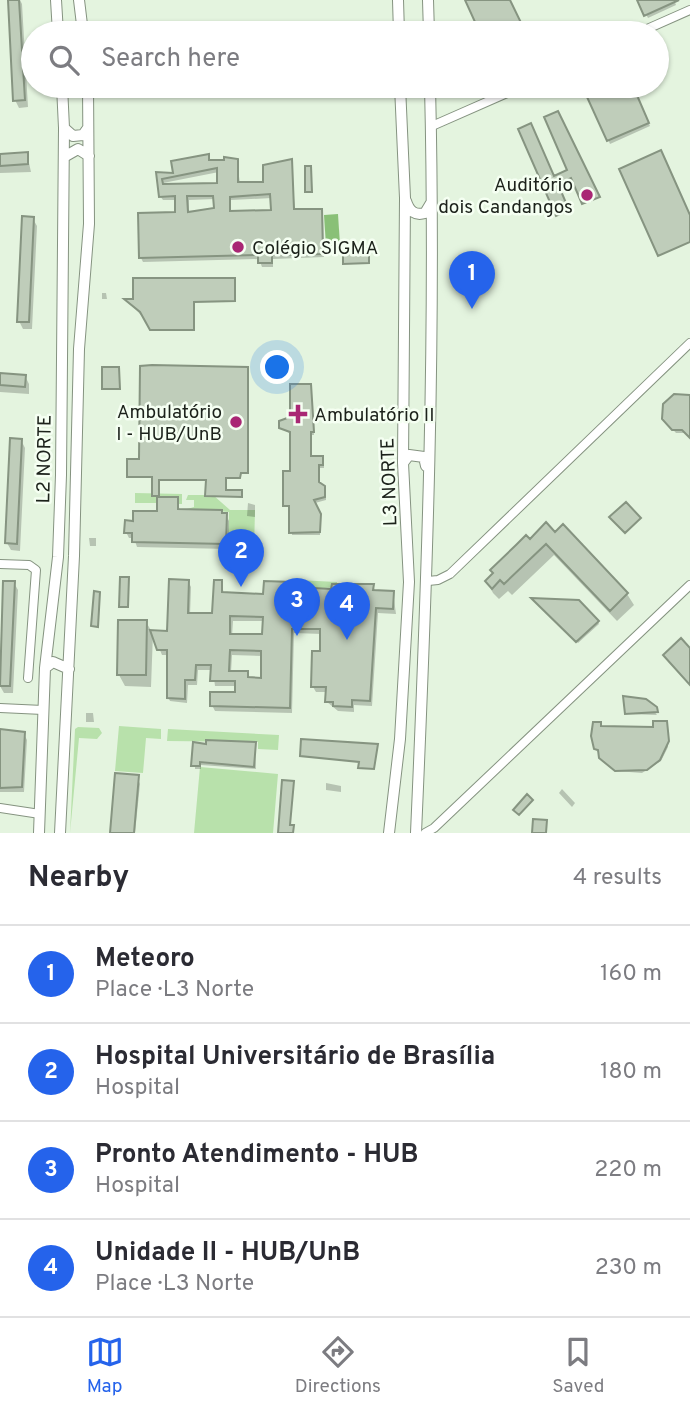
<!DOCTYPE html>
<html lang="en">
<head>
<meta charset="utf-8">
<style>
	:root { --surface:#fff; --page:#f7f7f7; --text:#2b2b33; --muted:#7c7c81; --line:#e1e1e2; --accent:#2563eb }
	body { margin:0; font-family:Overpass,sans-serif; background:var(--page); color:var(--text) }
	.you { position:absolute; left:278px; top:368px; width:24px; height:24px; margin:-18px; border:5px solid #fff; border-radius:50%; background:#1a73e8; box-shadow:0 0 0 10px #1a73e833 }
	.badge { display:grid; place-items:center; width:46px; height:46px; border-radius:50%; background:var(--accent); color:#fff; font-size:23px; font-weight:700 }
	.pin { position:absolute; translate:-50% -58px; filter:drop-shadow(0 2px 4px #0008) }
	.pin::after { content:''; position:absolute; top:37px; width:24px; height:21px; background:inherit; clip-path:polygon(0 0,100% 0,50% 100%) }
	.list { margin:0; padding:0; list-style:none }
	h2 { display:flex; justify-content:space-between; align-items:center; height:91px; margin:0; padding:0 28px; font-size:30px }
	h2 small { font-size:23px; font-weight:400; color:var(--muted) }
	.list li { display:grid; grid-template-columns:46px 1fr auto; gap:21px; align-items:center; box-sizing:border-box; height:98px; padding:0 28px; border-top:2px solid var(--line) }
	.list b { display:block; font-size:26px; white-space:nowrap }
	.list p { margin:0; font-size:23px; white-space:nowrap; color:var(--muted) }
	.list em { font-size:23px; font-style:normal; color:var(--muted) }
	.icon { flex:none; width:38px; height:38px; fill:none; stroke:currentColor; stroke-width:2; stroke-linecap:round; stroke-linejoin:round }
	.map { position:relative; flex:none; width:690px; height:833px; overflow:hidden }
	.search { position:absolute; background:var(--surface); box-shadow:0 2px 5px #0004; left:21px; right:21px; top:21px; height:77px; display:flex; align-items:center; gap:18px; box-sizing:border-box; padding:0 24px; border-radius:38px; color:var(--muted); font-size:26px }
	.sheet { height:483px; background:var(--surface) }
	nav { display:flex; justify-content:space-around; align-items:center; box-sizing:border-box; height:98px; border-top:2px solid var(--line); background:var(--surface); font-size:19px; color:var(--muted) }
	nav a { display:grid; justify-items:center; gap:4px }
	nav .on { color:var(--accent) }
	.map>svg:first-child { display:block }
</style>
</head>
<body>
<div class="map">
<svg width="690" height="833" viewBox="0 0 690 833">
	<rect width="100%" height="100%" fill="#e4f4df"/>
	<path fill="#b8e1ab" d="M135 493 182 494V504H178V498L158 497V503H135Z
		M188 495H213L230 510H255L254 550H228L229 512 187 509 194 507V500H186Z
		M297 580 337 582V587L312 589 311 617 302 592H296Z
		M119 726 161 729V739L146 738 143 773 115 771Z
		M78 727 99 728 102 733 97 739 79 738 70 833 75 729Z
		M168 729 279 735 278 750 258 749V742L167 741Z
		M200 767 278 774 273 833H194Z"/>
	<path fill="#89c077" d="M338 214 340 245 326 246 324 215Z"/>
	<path fill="#0003" fill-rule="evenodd" d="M9 0H20L22 4 28 107 19 108 15 100Z
		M639 0H674L676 5 648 18Z
		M616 86H632L650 126 610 144 590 97Z
		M558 113 598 198 584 204 573 178 557 185 568 211 558 216 520 130 553 178 569 171Z
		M27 154 31 172 0 173V156Z
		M208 156 211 162 237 161 240 184 265 183 291 161 295 211 321 210 323 214 324 257 273 259V267H262L259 259 143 262 141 258 177 214V200H163L160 196 157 174 175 175ZM219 172V184L164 186 163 183ZM272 198 273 212H231V200ZM215 199V209L189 214V200Z
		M33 219 37 226 32 329H23L19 321Z
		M234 281V302H194V330L152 331 151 326 128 301Z
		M102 293H106L107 299H102Z
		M248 369V473H241L240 478H226V492L241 493V497L207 496 208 480H159L158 497H154L153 478 129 477 141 461Z
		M0 375 25 376 29 384V394L0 392Z
		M310 386 314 435H312V458H322L324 461V468H320V485L326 491V500L315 503 321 519 320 535H292L291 508 285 505 291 473V434L281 428 291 419Z
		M690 399V438L686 433H676L666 422Z
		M21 440 25 448 20 551 11 550 7 543Z
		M177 499 180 511 226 515 229 521V549L137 547 134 538H129L126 532 134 522 158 513Z
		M248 503 255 505V517L247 516Z
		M546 525 627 594 634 605 617 621 554 555 512 595 508 591 499 599 493 593 487 581Z
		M89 538H96V546H90Z
		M188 581 191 587 190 615H214L221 581 224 594 265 596 292 583 295 593 315 616 333 591 373 586 376 592H393L396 614 378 613 372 706 354 705V712L338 711 327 702V692H316L313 687 322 653V634L294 633 292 713 215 711 212 705 236 694V686H215L213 670H198L197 685H188L187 703 170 701 167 695 168 655H162L153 633 151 687 125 686 119 675 146 622 152 632 169 633ZM233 621H264V636H232ZM232 655 263 656 262 680 251 679 247 673 231 672Z
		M5 582 14 583 18 590 13 693H4L0 686Z
		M535 600 598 622 599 624 578 643Z
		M645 700 657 715 627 714V713Z
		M86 713H93L94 722H86Z
		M667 724 668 747 661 761 642 773 616 771 595 749 601 728 655 729Z
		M0 732 24 734 27 740 24 792H0Z
		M195 744H255L256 769 201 765V769H195Z
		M138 779 140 784 135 833H112Z
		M326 783 341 786V792L326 790Z
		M562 789 575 803 572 807 559 793Z"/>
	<path fill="#bfcdba" stroke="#869481" stroke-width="2" fill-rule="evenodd" d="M8 0H19L25 100 13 101Z
		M465 0H510L526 33H480Z
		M637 0H679L644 16Z
		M612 86H633L649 123 607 141 587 97Z
		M558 111 600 197 582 204 571 178 558 184 569 210 556 216 518 129 531 123 554 176 567 170 544 117Z
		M661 150 690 215V242L658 256 619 169Z
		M28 152V164L0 166V154Z
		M209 154V160H224V157L238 159V182H263V165L292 159 294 209H322L323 254 272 255V263H258V255L139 258 138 213 175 212V196L159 197 156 172 173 173 171 161ZM217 168V183L163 184 162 179ZM270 194 271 210 230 211V197ZM187 196H213L214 208 188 212Z
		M305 166H311L312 192H305Z
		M22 216 34 217 29 322H17Z
		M343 248H369V263L343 264Z
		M133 278H235V301L194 302V330H150L140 312 124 299H133Z
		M152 365 248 367V473H241L240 478H226V490H242V497L205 496 206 480H159V496H152V477H127V459H139L140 366Z
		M102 367H119L120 389H102Z
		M0 373 26 375 25 387 0 385Z
		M290 384H311L314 432H311V456H323V465H319V482L325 486V497L314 500 321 514 320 532 289 533V506H283V471H290V432L279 428V421L290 417Z
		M674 394 690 395V438L682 430H672L662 419 663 404Z
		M10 438 22 439 17 544 5 543Z
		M157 497H178V509L222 510V513H227L226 544 132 542V533H124L125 520 133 521V511H157Z
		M626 502 641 518 625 533 609 517Z
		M546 522 555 532 563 524 628 593 610 611 546 544 504 584 500 580 492 589 485 581 493 573 490 570 516 545 526 535 530 539Z
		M120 577H129L128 607H119Z
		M169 579 189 580 188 613H212L214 580H222V592L263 594 264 581 293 582V591L301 592 313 610 314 588 331 589 332 584H374L373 590 394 591 393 609 376 608 370 701 352 700V707L333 706V702H325L326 687H311L312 651H320V629H292L290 708 210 706V692H235V681H210L211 665H196L195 680H185V699L167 698V650H157L150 630 167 631ZM230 616 263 617 262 634H230ZM230 650 261 651V678L248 677V671H229Z
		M3 581H15L10 686H0Z
		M94 591 100 592 98 627 91 626Z
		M531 598 579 600 599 621 576 642Z
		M118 620H147L146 675H117Z
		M681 638 690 648V685L663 655Z
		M623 696 646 699 657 707 658 712 625 714Z
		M653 721H667L669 741 660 760 647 770 615 771 599 758 598 750 594 749 591 736 593 722H601V726L653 727Z
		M0 729 25 732 22 787 0 788Z
		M301 739 378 744 374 769 358 768 359 762 300 756Z
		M206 740 256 742 254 767 200 762V766H191L193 742 206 744Z
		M115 773 139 775 134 833H110Z
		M282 780 294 781 290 825H294L293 833H278Z
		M527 794 533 800 519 815 513 810Z
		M533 819 547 820 546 833H532Z"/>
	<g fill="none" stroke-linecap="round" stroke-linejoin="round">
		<g stroke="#859380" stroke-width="10">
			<path id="minor" d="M638 33 690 10
				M432 126 523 86
				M0 564 29 565 36 570 28 678
				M428 581 438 580 450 574 690 343
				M0 708 43 710
				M0 808 40 814
				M425 833 434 828 690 585"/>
		</g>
		<g stroke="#859380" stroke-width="12">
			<path id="major" d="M56 0 58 33
				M79 0 83 33
				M398 0 399 33
				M428 0 429 33
				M64 128 73 136 83 135 88 128
				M64 157 78 149 89 156
				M406 201C409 211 415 216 425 213L431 203
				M403 463 409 455 424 457 426 466
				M45 668 53 662 69 669
				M39 833 45 668 58 557 61 475 64 128 62 86
				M60 833 74 556 79 349 89 224 88 86
				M389 833 400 739 409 582 403 463 405 198 400 86
				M416 833C427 584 436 335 430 86"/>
		</g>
		<use href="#minor" stroke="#fff" stroke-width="8"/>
		<use href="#major" stroke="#fff" stroke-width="10"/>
	</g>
	<g fill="#a92774" stroke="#f5fff2" stroke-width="2.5">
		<circle cx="587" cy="195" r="7"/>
		<circle cx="238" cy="247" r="7"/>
		<path d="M294.5 403.5h7v7h7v7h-7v7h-7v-7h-7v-7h7z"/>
		<circle cx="236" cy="422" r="7"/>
	</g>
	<g text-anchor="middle" stroke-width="5" stroke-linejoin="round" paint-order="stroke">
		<g font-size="19" fill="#1c221b" stroke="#f5fff2" text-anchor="end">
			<text x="573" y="191">Auditório<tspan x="573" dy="22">dois Candangos</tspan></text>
			<text x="252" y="254" text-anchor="start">Colégio SIGMA</text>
			<text x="222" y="418">Ambulatório<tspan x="222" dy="22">I - HUB/UnB</tspan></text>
			<text x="314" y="421" text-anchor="start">Ambulatório II</text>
		</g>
		<g font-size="19" fill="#1c221b" stroke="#f5fff2">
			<text transform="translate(43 459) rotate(-89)" y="7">L2 NORTE</text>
			<text transform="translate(388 482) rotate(-92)" y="7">L3 NORTE</text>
		</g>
	</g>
</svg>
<div class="you"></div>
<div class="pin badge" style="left:472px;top:309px">1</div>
<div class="pin badge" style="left:241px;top:587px">2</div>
<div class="pin badge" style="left:297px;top:636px">3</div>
<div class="pin badge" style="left:347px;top:640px">4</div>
<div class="search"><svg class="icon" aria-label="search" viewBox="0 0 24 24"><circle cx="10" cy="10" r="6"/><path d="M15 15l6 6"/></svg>Search here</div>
</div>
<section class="sheet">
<h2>Nearby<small>4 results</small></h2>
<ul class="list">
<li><span class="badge">1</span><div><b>Meteoro</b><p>Place · L3 Norte</p></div><em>160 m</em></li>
<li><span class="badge">2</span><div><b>Hospital Universitário de Brasília</b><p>Hospital</p></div><em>180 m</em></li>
<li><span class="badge">3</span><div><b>Pronto Atendimento - HUB</b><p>Hospital</p></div><em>220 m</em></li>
<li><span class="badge">4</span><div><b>Unidade II - HUB/UnB</b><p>Place · L3 Norte</p></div><em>230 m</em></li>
</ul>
</section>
<nav>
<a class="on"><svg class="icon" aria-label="map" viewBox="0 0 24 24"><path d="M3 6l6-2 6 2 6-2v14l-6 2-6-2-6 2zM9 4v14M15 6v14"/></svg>Map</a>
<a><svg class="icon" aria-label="directions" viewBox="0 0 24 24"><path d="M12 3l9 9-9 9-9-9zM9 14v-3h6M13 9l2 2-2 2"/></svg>Directions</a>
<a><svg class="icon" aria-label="saved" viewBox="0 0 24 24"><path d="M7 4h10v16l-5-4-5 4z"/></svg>Saved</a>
</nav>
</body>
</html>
